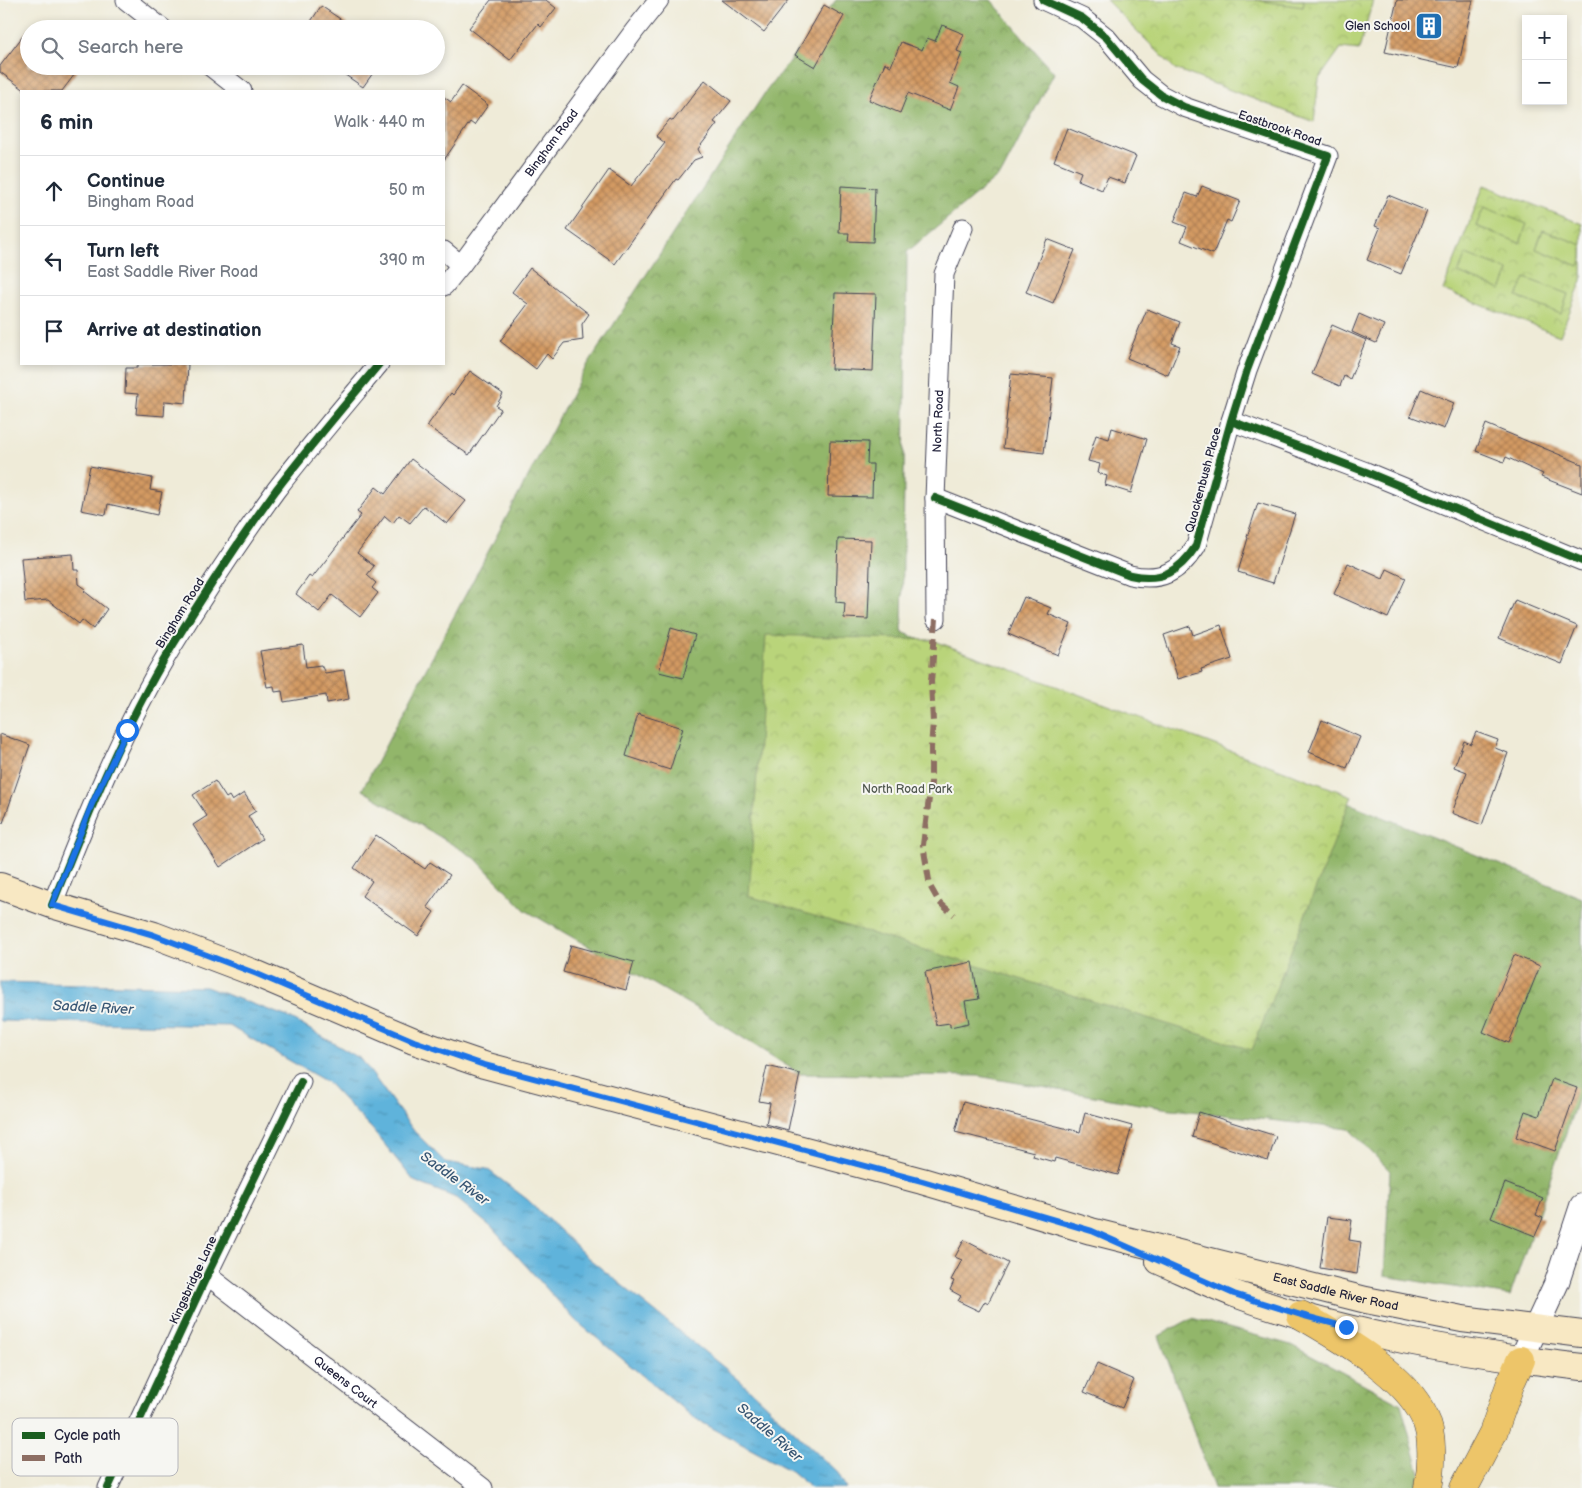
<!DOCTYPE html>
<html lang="en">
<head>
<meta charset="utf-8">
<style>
	:root { --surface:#fff; --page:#f2f2f3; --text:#1f2937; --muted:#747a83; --line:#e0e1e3 }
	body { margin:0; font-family:"Balsamiq Sans",sans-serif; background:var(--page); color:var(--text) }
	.controls { position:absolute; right:15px; top:15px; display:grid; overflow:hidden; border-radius:0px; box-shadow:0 2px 8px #0003 }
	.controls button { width:45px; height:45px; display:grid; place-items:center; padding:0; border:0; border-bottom:1px solid var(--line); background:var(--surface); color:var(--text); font:25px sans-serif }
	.stop { position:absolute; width:15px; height:15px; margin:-11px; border:4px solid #1a73e8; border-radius:50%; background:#fff }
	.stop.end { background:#1a73e8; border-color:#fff; box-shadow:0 1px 5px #0008 }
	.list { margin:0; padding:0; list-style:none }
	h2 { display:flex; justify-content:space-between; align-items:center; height:65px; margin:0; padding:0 20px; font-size:21px }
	h2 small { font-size:16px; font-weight:400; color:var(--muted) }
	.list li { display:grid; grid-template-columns:32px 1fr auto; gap:15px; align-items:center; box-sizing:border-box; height:70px; padding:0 20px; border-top:1px solid var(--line) }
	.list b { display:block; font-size:19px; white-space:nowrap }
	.list p { margin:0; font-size:16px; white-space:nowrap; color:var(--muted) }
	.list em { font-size:16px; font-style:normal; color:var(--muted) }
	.icon { flex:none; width:28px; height:28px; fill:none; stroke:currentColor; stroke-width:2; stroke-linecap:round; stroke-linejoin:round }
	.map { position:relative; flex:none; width:1582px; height:1488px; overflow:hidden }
	.search { position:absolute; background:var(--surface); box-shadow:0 2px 8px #0003; left:20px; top:20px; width:425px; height:55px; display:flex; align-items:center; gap:12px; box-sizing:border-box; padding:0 18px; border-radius:28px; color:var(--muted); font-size:19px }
	.panel { position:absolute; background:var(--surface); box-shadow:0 2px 8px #0003; left:20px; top:90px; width:425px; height:275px; border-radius:0px }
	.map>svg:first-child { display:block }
</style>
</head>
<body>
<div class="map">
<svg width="1582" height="1488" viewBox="0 0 1582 1488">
	<defs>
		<pattern id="forest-crowns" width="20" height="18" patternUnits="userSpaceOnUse" patternTransform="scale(1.25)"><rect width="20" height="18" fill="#92b66a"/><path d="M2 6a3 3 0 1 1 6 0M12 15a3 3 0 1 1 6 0" fill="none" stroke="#779458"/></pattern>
		<pattern id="park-crowns" width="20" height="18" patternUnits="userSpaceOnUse" patternTransform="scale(1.25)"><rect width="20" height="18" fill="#b9d47a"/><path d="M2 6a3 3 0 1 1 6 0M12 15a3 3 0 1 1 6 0" fill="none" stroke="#9fb66a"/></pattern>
		<pattern id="water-ripples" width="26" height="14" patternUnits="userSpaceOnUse" patternTransform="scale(1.25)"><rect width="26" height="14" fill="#5eb3db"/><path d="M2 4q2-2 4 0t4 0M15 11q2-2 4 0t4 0" fill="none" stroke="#4d91b3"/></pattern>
		<pattern id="building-cross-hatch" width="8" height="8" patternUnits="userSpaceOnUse" patternTransform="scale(1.25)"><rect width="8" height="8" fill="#d39a62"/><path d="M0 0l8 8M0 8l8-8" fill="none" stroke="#ab7d52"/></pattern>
	</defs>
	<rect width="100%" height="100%" fill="#f6f6f2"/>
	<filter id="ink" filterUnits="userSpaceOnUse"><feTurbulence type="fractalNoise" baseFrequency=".02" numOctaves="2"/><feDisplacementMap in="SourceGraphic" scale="10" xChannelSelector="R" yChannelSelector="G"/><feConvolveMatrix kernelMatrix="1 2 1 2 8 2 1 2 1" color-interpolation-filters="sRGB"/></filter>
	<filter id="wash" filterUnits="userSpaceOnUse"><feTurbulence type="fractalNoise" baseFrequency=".0096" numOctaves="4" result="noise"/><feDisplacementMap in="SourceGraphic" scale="20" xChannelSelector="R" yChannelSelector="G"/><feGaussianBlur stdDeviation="1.12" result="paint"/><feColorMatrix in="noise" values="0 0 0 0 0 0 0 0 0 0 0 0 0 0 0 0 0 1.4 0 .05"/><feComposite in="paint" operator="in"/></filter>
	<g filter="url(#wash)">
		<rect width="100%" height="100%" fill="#efebd8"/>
		<path fill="url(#forest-crowns)" stroke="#5a6c52" d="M836 0H991L1054 73 1002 173 907 252 902 632 1008 677 1282 776 1582 898V1086L1510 1296 1384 1276 1390 1171 1349 1129 1163 1108 978 1076 800 1074 699 1010 525 910 475 858 362 790 586 367 764 94Z
			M1192 1318 1291 1345 1401 1404 1424 1488H1214L1159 1336Z"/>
		<path fill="url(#park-crowns)" stroke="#6e7b5a" d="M1106 0H1373L1359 50 1341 48 1319 79 1314 122 1175 69Z
			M1484 185 1582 224V280L1560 336 1443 290Z
			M766 635 932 640 1352 796 1252 1050 749 896Z"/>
		<path fill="#b9d47a" stroke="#6e7b5a" d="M1255 0H1304L1303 7Z
			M1484 207 1527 224 1520 243 1476 226Z
			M1543 230 1582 245V258L1579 266 1536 249Z
			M1466 254 1509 271 1501 290 1458 273Z
			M1525 278 1568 294 1561 314 1517 297Z"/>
		<path fill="url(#water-ripples)" stroke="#406a8b" d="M0 982 206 987 288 1017 361 1059 414 1131 445 1162 487 1169 528 1200 587 1257 737 1378 838 1473 846 1488H811L791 1471 694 1418 575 1320 491 1227 456 1198 414 1181 373 1130 327 1082 229 1026 0 1021Z"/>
		<g id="blocks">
			<path fill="url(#building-cross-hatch)" d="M491 0H546L556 8 541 27 538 24 510 60 469 28Z
				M722 0H789L764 32Z
				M1397 0H1473L1458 68 1385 52Z
				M824 5 844 16 815 67 795 55Z
				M321 6 355 29H306Z
				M942 25 964 34 957 51 962 53 950 83 959 87 950 110 908 93 900 113 869 100 885 63 891 66 901 42 922 50 927 38 935 41Z
				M29 28V66H81L62 91H26L0 72V66Z
				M332 66H378L363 87Z
				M705 80 731 101 714 122 717 124 698 149 702 157 694 160 678 180 676 179 615 264 567 230 609 170 631 186 665 143 656 136 670 119 673 121Z
				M462 86 488 105 474 125 470 122 444 160V97L451 102Z
				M1067 128 1136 156 1125 183 1108 177 1102 190 1078 180 1081 172 1054 161Z
				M841 186 875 188 873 242 848 241 849 233H839Z
				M1202 186 1240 201 1231 222 1227 220 1213 254 1181 241 1187 227 1174 222 1186 193 1197 197Z
				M1388 195 1427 211 1401 274 1367 260 1380 228 1375 226Z
				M1047 239 1075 250 1053 303 1026 292Z
				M530 268 589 314 582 324 583 340 564 343 552 359 547 354 536 369 500 341 528 304 512 292Z
				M835 293 876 294 873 371 831 369Z
				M1147 309 1180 322 1172 343 1180 346 1168 375 1127 358Z
				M1359 314 1384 325 1376 343 1352 332Z
				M1332 325 1366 340 1350 379 1344 376 1340 386 1312 374Z
				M137 364H188L186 403 165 401 164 416 136 414 138 394 125 393 126 368H137Z
				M470 371 503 394 496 406 501 409 469 455 427 426 451 393 453 395Z
				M1011 374 1053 378 1044 453 1003 448Z
				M1421 389 1454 403 1444 429 1410 416Z
				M1486 424 1582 464V493L1541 477 1543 474 1506 457 1504 462 1476 451Z
				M1112 428 1147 439 1131 493 1105 485 1107 476 1098 473 1100 464 1088 461 1096 435 1109 439Z
				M830 441 868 442 867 464H873L872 497 828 496Z
				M411 459 466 501 447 524 424 506 410 523 399 515 393 523 385 516 357 553 374 566 367 575 376 583 372 588 378 593 360 617 332 595 319 612 296 594 309 576 312 578 361 515 357 512 376 487 385 494Z
				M90 466 152 478 150 490 162 492 157 515 108 504 106 515 81 510Z
				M1258 503 1295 514 1273 583 1238 572 1248 538 1247 537Z
				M838 539 871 540 868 619 844 618 845 603 836 602Z
				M73 554 74 570H78L79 584 86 589 84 591 107 609 93 629 82 620 79 624 48 600 25 602 21 558Z
				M1348 563 1383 579 1387 569 1406 578 1388 618 1334 594Z
				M1024 597 1051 608 1048 614 1071 624 1058 655 1008 634Z
				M1515 600 1577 626 1562 664 1499 638Z
				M1221 625 1232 659 1201 669 1202 672 1178 679 1164 635 1190 626 1193 635Z
				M671 628 695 635 683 678 659 672Z
				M303 645 306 667 321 665 325 673 344 670 349 699 327 703 326 695 284 702 282 691 275 692 274 686 267 687 260 651Z
				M638 714 683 728 670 770 626 756Z
				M1322 720 1360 737 1347 768 1309 752Z
				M1476 732 1498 740 1495 748 1508 753 1482 825 1452 813 1467 772 1454 767 1464 741 1471 744Z
				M0 734 30 745 3 823 0 822Z
				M215 781 226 798 229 796 232 801 244 793 256 811 248 816 262 839 220 867 193 825 207 816 193 795Z
				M376 835 425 869 430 862 450 875 427 907 434 912 418 936 362 896 372 881 354 868Z
				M571 945 634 962 626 990 563 972Z
				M1514 955 1540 966 1509 1043 1483 1032Z
				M972 962 979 999 965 1001 969 1023 950 1027V1023L936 1025 925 972Z
				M767 1066 800 1074 788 1130 766 1124 770 1103 759 1101Z
				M1552 1079 1577 1088 1555 1151 1516 1137 1525 1111 1539 1116Z
				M963 1102 1080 1132 1085 1113 1132 1126 1118 1175 1055 1158 1054 1162 1033 1156 1034 1152 955 1132Z
				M1199 1112 1276 1136 1268 1161 1203 1140 1192 1137Z
				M1505 1183 1543 1198 1536 1215 1543 1218 1535 1236 1491 1218Z
				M1327 1217 1352 1220 1349 1240 1361 1242 1357 1274 1320 1268Z
				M964 1240 1008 1263 988 1303 985 1301 979 1311 958 1301 961 1296 950 1290 954 1281 951 1280 962 1260 955 1257Z
				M1097 1364 1134 1380 1122 1408 1084 1392Z"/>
		</g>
	</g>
	<g filter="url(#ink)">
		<use href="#blocks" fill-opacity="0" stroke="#414053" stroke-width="1"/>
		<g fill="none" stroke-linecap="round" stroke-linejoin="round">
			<g stroke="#414053" stroke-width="21">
				<g id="minor">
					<path d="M126 0 163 29"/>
					<path d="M210 66 242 91"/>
					<path d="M444 251 461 265"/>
					<path id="s1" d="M444 286 461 265 635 30 659 0"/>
					<path d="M1231 421 1366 472 1582 561"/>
					<path d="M935 498 1130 575C1161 582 1179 572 1196 546L1231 421 1247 370 1328 156 1184 107 1161 95 1142 80 1106 37 1082 18 1043 0"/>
					<path id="s2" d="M936 619 935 498 944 274 963 228"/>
					<path d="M52 905C87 817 122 729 171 648 204 594 239 541 276 490 309 447 345 405 379 364"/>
					<path id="s3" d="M207 1275 483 1488"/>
					<path d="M108 1488 207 1275 301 1082"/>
				</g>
			</g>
			<g stroke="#414053" stroke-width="26">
				<path id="tertiary" d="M1521 1360 1557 1282 1582 1206"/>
			</g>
			<g stroke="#414053" stroke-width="28">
				<g id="secondary">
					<path id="s4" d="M0 886 52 905 154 935 257 974 414 1041 484 1065 922 1181 1091 1231 1366 1300 1462 1319 1582 1334"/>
					<path d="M1159 1261C1184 1272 1209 1284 1235 1294 1346 1335 1465 1353 1582 1367"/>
				</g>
			</g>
			<g stroke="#414053" stroke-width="29">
				<path id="trunk" d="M1301 1315C1340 1338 1404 1373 1424 1416 1434 1435 1432 1467 1428 1488
					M1464 1488 1493 1433 1511 1382 1521 1360"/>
			</g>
			<use href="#minor" stroke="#fff" stroke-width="19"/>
			<use href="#tertiary" stroke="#fff" stroke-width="24"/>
			<use href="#secondary" stroke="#f8e8c3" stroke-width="26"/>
			<use href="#trunk" stroke="#edc569" stroke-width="28"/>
			<path stroke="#8d6e63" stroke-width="6" stroke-dasharray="12 6" stroke-linecap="butt" d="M936 619 931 682 933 722 931 748V783L923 845 930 886 939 902 954 915"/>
			<g stroke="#f6f6f2" stroke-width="11">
				<path id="cycleway" d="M1231 421 1366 472 1582 561
					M935 498 1130 575C1161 582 1179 572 1196 546L1231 421 1247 370 1328 156 1184 107 1161 95 1142 80 1106 37 1082 18 1043 0
					M52 905C87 817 122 729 171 648 204 594 239 541 276 490 309 447 345 405 379 364
					M108 1488 207 1275 301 1082"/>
			</g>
			<use href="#cycleway" stroke="#1b5e20" stroke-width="8"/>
		</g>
	</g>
	<g fill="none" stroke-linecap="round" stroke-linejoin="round" filter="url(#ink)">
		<path stroke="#1a73e8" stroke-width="6" d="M127 730 92 804 52 905 154 935 257 974 414 1041 484 1065 922 1181 1092 1231 1234 1294 1301 1315 1346 1327"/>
	</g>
	<defs>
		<g id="building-square" transform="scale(1.4375)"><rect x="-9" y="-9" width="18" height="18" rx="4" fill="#1f6fb2" stroke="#f6f6f2"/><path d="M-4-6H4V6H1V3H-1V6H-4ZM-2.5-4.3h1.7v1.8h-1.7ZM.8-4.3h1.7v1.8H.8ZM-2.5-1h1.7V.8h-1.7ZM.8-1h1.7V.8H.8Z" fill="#fff"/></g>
	</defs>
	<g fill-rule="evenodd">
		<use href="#building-square" x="1429" y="26"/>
	</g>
	<g text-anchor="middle" stroke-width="4" stroke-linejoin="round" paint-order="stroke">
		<g font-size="12" fill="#22223b" stroke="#f6f6f2" text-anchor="end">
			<text x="1410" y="30">Glen School</text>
		</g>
		<g font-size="12" fill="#22223b" stroke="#f6f6f2">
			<text transform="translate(1280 128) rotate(19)" y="4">Eastbrook Road</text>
			<text dy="4" stroke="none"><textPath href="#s1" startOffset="179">Bingham Road</textPath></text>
			<text dy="4" stroke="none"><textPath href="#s2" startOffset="198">North Road</textPath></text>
			<text transform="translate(1203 480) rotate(-75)" y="4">Quackenbush Place</text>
			<text transform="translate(180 613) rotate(-58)" y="4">Bingham Road</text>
			<text transform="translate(193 1280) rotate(-65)" y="4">Kingsbridge Lane</text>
			<text dy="4" stroke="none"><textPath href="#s4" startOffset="1398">East Saddle River Road</textPath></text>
			<text dy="4" stroke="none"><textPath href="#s3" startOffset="175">Queens Court</textPath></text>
		</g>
		<g font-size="12" fill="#4f574e" stroke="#f6f6f2">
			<text x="907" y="793">North Road Park</text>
		</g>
		<g font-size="14" font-style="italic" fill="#375573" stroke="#f6f6f2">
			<text transform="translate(93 1007) rotate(3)" y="5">Saddle River</text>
			<text transform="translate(455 1178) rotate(36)" y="5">Saddle River</text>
			<text transform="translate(770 1432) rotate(41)" y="5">Saddle River</text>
		</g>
	</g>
	<rect x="12" y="1418" width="166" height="58" rx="8" fill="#f6f6f2" stroke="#b6b6bb" stroke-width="1"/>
	<rect x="22" y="1432" width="23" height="7" fill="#1b5e20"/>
	<rect x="22" y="1455" width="23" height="6" fill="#8d6e63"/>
	<g font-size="14" fill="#22223b">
		<text x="54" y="1440">Cycle path</text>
		<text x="54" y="1463">Path</text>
	</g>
</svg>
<div class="controls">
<button>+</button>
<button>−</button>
</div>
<div class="stop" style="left:127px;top:730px"></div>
<div class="stop end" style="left:1346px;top:1327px"></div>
<div class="search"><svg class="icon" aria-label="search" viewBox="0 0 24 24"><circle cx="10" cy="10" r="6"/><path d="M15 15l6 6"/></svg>Search here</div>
<section class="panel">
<h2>6 min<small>Walk · 440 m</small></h2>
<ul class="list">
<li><svg class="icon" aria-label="ahead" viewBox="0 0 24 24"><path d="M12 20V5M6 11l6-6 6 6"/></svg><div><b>Continue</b><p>Bingham Road</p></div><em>50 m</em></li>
<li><svg class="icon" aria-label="left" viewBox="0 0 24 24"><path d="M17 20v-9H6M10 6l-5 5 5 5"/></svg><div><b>Turn left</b><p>East Saddle River Road</p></div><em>390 m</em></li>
<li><svg class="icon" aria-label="arrive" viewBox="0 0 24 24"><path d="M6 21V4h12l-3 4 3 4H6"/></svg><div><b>Arrive at destination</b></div></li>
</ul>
</section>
</div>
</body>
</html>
